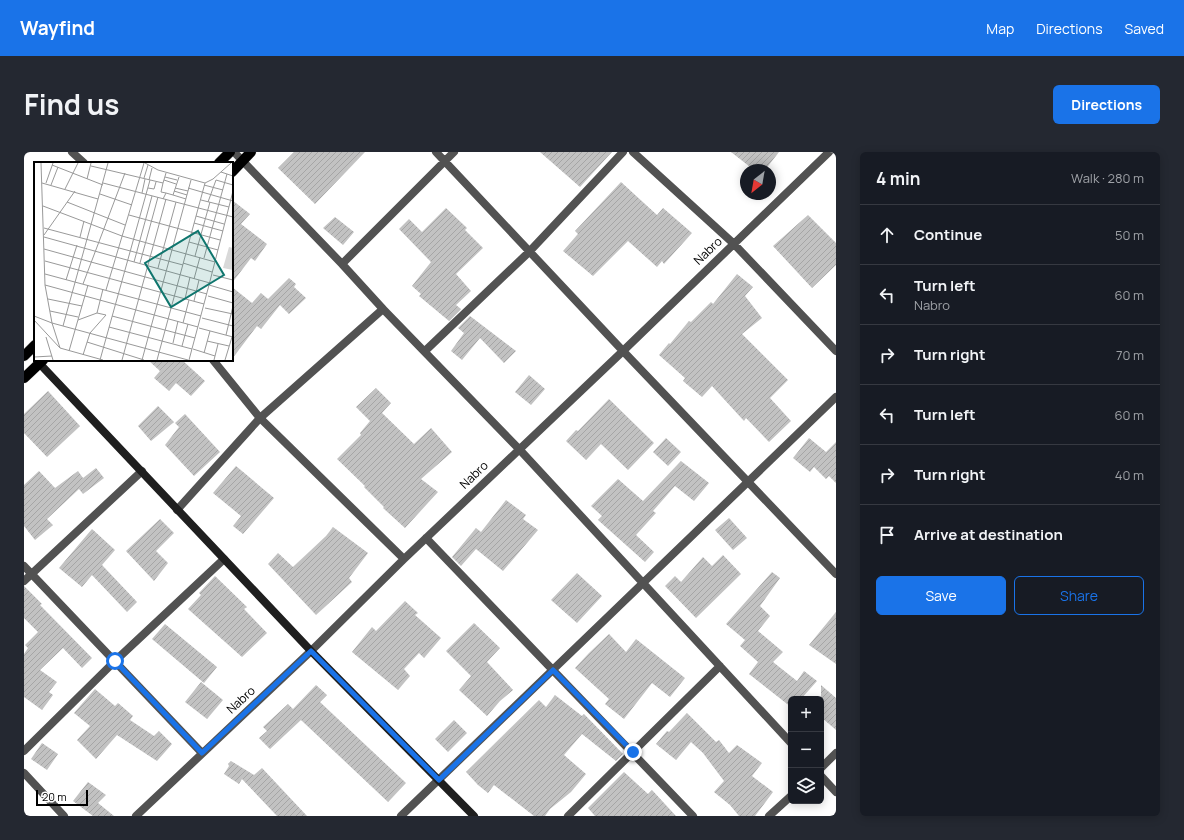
<!DOCTYPE html>
<html lang="en">
<head>
<meta charset="utf-8">
<style>
	:root { --surface:#171b24; --page:#242831; --text:#f1f3f6; --muted:#9ea1a6; --line:#363941; --accent:#1a73e8 }
	body { margin:0; font-family:Manrope,sans-serif; background:var(--page); color:var(--text) }
	.controls { position:absolute; right:12px; bottom:12px; display:grid; overflow:hidden; border-radius:6px; box-shadow:0 2px 10px #0003 }
	.controls button { width:36px; height:36px; display:grid; place-items:center; padding:0; border:0; border-bottom:1px solid var(--line); background:var(--surface); color:var(--text); font:20px sans-serif }
	.compass { position:absolute; left:716px; top:12px; width:36px; height:36px; border-radius:50%; background:var(--surface); box-shadow:0 2px 10px #0003; rotate:211deg }
	.scale { position:absolute; left:12px; bottom:10px; width:52px; box-sizing:border-box; padding-left:4px; border:2px solid #000; border-top:0; font-size:11px; line-height:14px; white-space:nowrap; color:#000; -webkit-text-stroke:3px #fff; paint-order:stroke }
	.stop { position:absolute; width:12px; height:12px; margin:-9px; border:3px solid #1a73e8; border-radius:50%; background:#fff }
	.stop.end { background:#1a73e8; border-color:#fff; box-shadow:0 1px 4px #0008 }
	.list { margin:0; padding:0; list-style:none }
	h2 { display:flex; justify-content:space-between; align-items:center; height:52px; margin:0; padding:0 16px; font-size:17px }
	h2 small { font-size:13px; font-weight:400; color:var(--muted) }
	.list li { display:grid; grid-template-columns:26px 1fr auto; gap:12px; align-items:center; box-sizing:border-box; height:60px; padding:0 16px; border-top:1px solid var(--line) }
	.list b { display:block; font-size:15px; white-space:nowrap }
	.list p { margin:0; font-size:13px; white-space:nowrap; color:var(--muted) }
	.list em { font-size:13px; font-style:normal; color:var(--muted) }
	.actions { display:flex; gap:8px; padding:12px 16px }
	.actions a { flex:1; padding:9px 0; border:1px solid var(--accent); border-radius:6px; text-align:center; font-size:14px; color:var(--accent) }
	.actions .main { background:var(--accent); color:#fff }
	.icon { flex:none; width:22px; height:22px; fill:none; stroke:currentColor; stroke-width:2; stroke-linecap:round; stroke-linejoin:round }
	.map { position:relative; flex:none; width:812px; height:664px; overflow:hidden; border-radius:6px }
	header { display:flex; align-items:center; gap:24px; box-sizing:border-box; height:56px; padding:0 20px; background:var(--accent); color:#fff }
	header strong { font-size:19px }
	nav { display:flex; gap:22px; margin-inline-start:auto; font-size:14px }
	.intro { display:flex; align-items:center; justify-content:space-between; box-sizing:border-box; height:96px; padding:0 24px }
	h1 { margin:0; font-size:28px }
	.button { padding:10px 18px; border-radius:6px; background:var(--accent); color:#fff; font-size:14px; font-weight:700 }
	main { display:flex; gap:24px; padding:0 24px }
	aside { flex:1; background:var(--surface); border-radius:6px; box-shadow:0 2px 10px #0003 }
	.map>svg:first-child { display:block }
</style>
</head>
<body>
<header>
<strong>Wayfind</strong>
<nav><a>Map</a><a>Directions</a><a>Saved</a></nav>
</header>
<div class="intro"><h1>Find us</h1><a class="button">Directions</a></div>
<main>
<div class="map">
<svg width="812" height="664" viewBox="0 0 812 664">
	<defs>
		<pattern id="building-hatch" width="6" height="6" patternUnits="userSpaceOnUse"><rect width="6" height="6" fill="#c2c2c2"/><path d="M-1 1l2-2M0 6l6-6M5 7l2-2" fill="none" stroke="#a5a5a5"/></pattern>
	</defs>
	<rect width="100%" height="100%" fill="#fff"/>
	<path fill="url(#building-hatch)" d="M270 0H341L291 52 254 16Z
		M516 0H588L556 35Z
		M707 0H755L741 18H730Z
		M597 30 633 63 639 56 668 81 640 112 638 109 633 115 604 89 569 124 539 99 554 82 551 79Z
		M208 48 226 62 217 72 243 92 231 109 227 106 208 131Z
		M422 56 443 76 441 78 459 96 432 122 447 139 432 153 437 157 425 169 395 144 397 142 388 134 407 110 375 77 385 67 398 80Z
		M784 63 812 91V113L788 136 749 94Z
		M311 65 330 80 319 93 299 76Z
		M713 122 729 135 721 144 738 166 718 182 764 228 746 246 767 269 745 290 722 266 720 269 688 234 678 245 659 229 661 226 635 203 645 191 646 192 665 169 667 170 687 150 689 152Z
		M265 126 272 132 270 135 282 146 265 162 256 153 237 177 233 174 208 207V135L228 151 237 141 244 147Z
		M446 164 492 199 480 211 456 186 438 208 427 199 440 181 434 176Z
		M124 208H158L181 229 167 244 152 231 145 239 130 226 136 219Z
		M505 223 521 237 507 253 491 240Z
		M352 236 367 251 358 261 390 292 407 276 428 300 397 327 414 340 381 376 359 356 360 355 340 335 341 334 313 307 337 283 336 281 346 269 332 255Z
		M24 239 56 274 23 305 0 281V262Z
		M585 247 630 291 604 318 577 292 562 308 542 289 552 278 554 279Z
		M134 254 150 270 127 289 114 274Z
		M161 262 196 300 170 324 141 293 155 275 151 271Z
		M642 286 657 300 644 314 629 300Z
		M785 286 802 300 812 290V331L805 324 802 327 790 315 786 320 769 306Z
		M657 309 685 331 670 349 651 334 629 359 632 361 612 383 630 400 621 410 574 368 578 364 567 354 594 327 619 349Z
		M212 314 250 346 219 382 209 374 217 364 189 341Z
		M72 316 80 326 59 342 55 337 23 367 29 373 11 388 0 374V333L15 319 31 336 54 319 59 326Z
		M482 348 502 363 499 367 514 378 479 419 452 397 437 414 428 405 452 376 457 380Z
		M705 366 723 386 709 398 691 378Z
		M136 367 150 381 132 399 144 411 130 429 102 399Z
		M309 375 344 401 325 426 328 430 292 463 244 412 254 401 269 415 302 384Z
		M68 377 91 398 78 413 113 450 103 460 68 423 58 435 35 416Z
		M699 403 717 422 672 466 641 434 651 424 657 430 679 405 688 414Z
		M748 420 756 426 736 454 746 464 734 479 759 500 749 510 773 529 780 519 793 529 777 547H767V555L725 522 734 510 716 494 721 488 702 472Z
		M553 421 578 444 553 471 527 448Z
		M191 424 223 455 220 457 243 481 218 505 164 457 177 443 175 441Z
		M0 434 18 452 16 453 68 506 58 516 39 496 16 518 33 530 25 540 29 543 18 558 0 545V502L4 496 1 493 14 480 0 466Z
		M381 449 394 461 391 463 417 486 400 506 395 501 380 517 386 524 374 538 328 500 348 475 352 479Z
		M812 460V512L785 493Z
		M450 471 476 496 463 510 489 538 476 549 463 564 435 538 447 524 422 499Z
		M141 472 193 515 180 531 128 487Z
		M585 482 602 500 612 487 661 526 646 545 628 531 600 567 581 552 585 547 551 516 565 501Z
		M177 530 199 548 183 567 161 550Z
		M292 533 303 543 296 550 382 631 364 650 277 568 246 597 235 586 243 579 239 575 264 552 269 557Z
		M797 533 812 546V578L797 565Z
		M71 537 91 554 94 551 109 564 106 568 130 584 135 579 148 592 133 609 93 583 72 607 53 588 66 574 50 561Z
		M531 543 558 564 560 562 599 602 592 609 558 582 540 603 562 622 547 640 526 657 521 664H510L470 633 464 641 454 633 442 620 515 548 522 555Z
		M663 561 692 590 695 588 705 601 713 593 738 611 728 624 749 640 731 664H715L706 653 690 640 700 629 679 601 667 590 652 608 632 592 643 579 645 580Z
		M430 568 443 581 424 600 411 587Z
		M18 591 34 602 23 618 7 607Z
		M207 609 230 623 238 616 283 664H253L218 627 215 632 200 622 205 614 204 612Z
		M600 620 624 642 628 638 652 664H571L564 656Z
		M64 630 82 643 74 651 90 664H69L49 649Z"/>
	<g fill="none" stroke-linecap="round" stroke-linejoin="round">
		<g stroke="#dbdbdb" stroke-width="11">
			<path id="primary" d="M195 11 206 0
				M208 20 227 0
				M0 204 11 193
				M0 226 19 208"/>
		</g>
		<path stroke="#525252" stroke-width="8" d="M48 0 60 11
			M210 0 318 112 359 157 495 297 767 591
			M412 0 599 199 812 422
			M609 0 709 91 812 199
			M318 112 430 0
			M401 199 505 100 599 0
			M189 208 236 266 380 407
			M153 358 236 266 359 157
			M402 386 669 664
			M0 414 178 601
			M0 429 118 319
			M0 599 91 509 200 407
			M797 616 812 601
			M0 621 40 664
			M797 624 812 640
			M112 664 287 499 380 407 599 199 805 0
			M377 664 812 245
			M544 664 696 514
			M745 664 767 644"/>
		<path stroke="#1f1f1f" stroke-width="8" d="M15 211 287 499 450 664"/>
		<use href="#primary" stroke="#000" stroke-width="10"/>
	</g>
	<g fill="none" stroke-linecap="round" stroke-linejoin="round">
		<path stroke="#1a73e8" stroke-width="5" d="M91 509 178 601 287 499 415 628 529 518 609 600"/>
	</g>
	<g text-anchor="middle" stroke-width="3" stroke-linejoin="round" paint-order="stroke">
		<g font-size="12" fill="#000" stroke="#fff">
			<text transform="translate(684 99) rotate(-44)" y="4">Nabro</text>
			<text transform="translate(450 323) rotate(-44)" y="4">Nabro</text>
			<text transform="translate(217 548) rotate(-43)" y="4">Nabro</text>
		</g>
	</g>
	<g transform="translate(10 10)">
		<rect width="199" height="199" fill="#fff"/>
		<path d="M195 85 199 86V108L189 106Z" fill="#d9d9d9"/>
		<path fill="none" stroke="#999" stroke-width="1" d="M7 1 11 123 18 161 26 186M111 1 124 8 171 21 179 17 197 1M18 3 69 23M57 4 129 21 132 11M187 10 199 14M131 15 143 18M110 16 114 3M53 17 57 1M115 18 118 6M130 18 142 22M182 18 199 23M8 21 64 37M12 21 19 1M69 21 199 55M129 21 127 30 132 31M17 23 24 5M170 23 189 28M114 26 120 27 122 20M141 26 154 29M154 26 199 39M31 27 44 1M140 29 153 33M199 29 175 123 199 130M108 31 111 17M66 32 98 43M139 33 152 37M129 37 132 31 139 33 145 15M167 38 195 45M33 40 91 63M174 40 182 18M9 44 88 74 181 100M95 53 186 78M162 54 190 62M160 61 189 69M10 66 149 103M10 73 41 29M10 75 176 121M46 75 50 59M155 80 184 88M10 87 173 132M161 94 176 40M170 96 193 12M11 99 170 142M100 100 118 34M106 101 124 35M149 101 178 110M124 106 142 40M11 112 167 154M179 113 199 118M160 117 166 95M32 118 43 83M49 122 91 11M11 123 164 165M72 128 110 1M174 134 199 141M14 137 48 144M151 137 156 115M160 139 165 118M171 146 199 152M16 149 44 155M63 151 69 127M0 154 18 161 154 198M78 154 161 176M168 156 199 164M0 158 26 186 69 198M44 158 63 151 72 153M149 161 155 138M29 164 74 1M75 165 158 187M165 166 199 175M192 173 199 144M12 175 19 198M173 179 195 184M53 180 110 198M139 181 144 159M148 184 154 162M159 187 181 194M35 189 54 123M170 191 176 169M49 193 56 171 72 153M0 195 18 194M66 198 116 18M88 198 132 37M108 198 157 18M123 198 171 21M155 198 175 123M180 198 184 182M191 198 198 175"/>
		<path fill="#0f766e" fill-opacity="0.15" stroke="#0f766e" stroke-width="2" d="M164 69 190 113 137 145 111 101Z"/>
		<rect width="199" height="199" fill="none" stroke="#000" stroke-width="2"/>
	</g>
</svg>
<div class="controls">
<button>+</button>
<button>−</button>
<button><svg class="icon" aria-label="layers" viewBox="0 0 24 24"><path d="M12 4l9 5-9 5-9-5zM3 14l9 5 9-5"/></svg></button>
</div>
<svg class="compass" viewBox="-18 -18 36 36"><path d="M0-13l5 13h-10z" fill="#e53935"/><path d="M0 13l5-13h-10z" fill="#9ea1a6"/></svg>
<div class="scale">20 m</div>
<div class="stop" style="left:91px;top:509px"></div>
<div class="stop end" style="left:609px;top:600px"></div>
</div>
<aside>
<h2>4 min<small>Walk · 280 m</small></h2>
<ul class="list">
<li><svg class="icon" aria-label="ahead" viewBox="0 0 24 24"><path d="M12 20V5M6 11l6-6 6 6"/></svg><div><b>Continue</b></div><em>50 m</em></li>
<li><svg class="icon" aria-label="left" viewBox="0 0 24 24"><path d="M17 20v-9H6M10 6l-5 5 5 5"/></svg><div><b>Turn left</b><p>Nabro</p></div><em>60 m</em></li>
<li><svg class="icon" aria-label="right" viewBox="0 0 24 24"><path d="M7 20v-9h11M14 6l5 5-5 5"/></svg><div><b>Turn right</b></div><em>70 m</em></li>
<li><svg class="icon" aria-label="left" viewBox="0 0 24 24"><path d="M17 20v-9H6M10 6l-5 5 5 5"/></svg><div><b>Turn left</b></div><em>60 m</em></li>
<li><svg class="icon" aria-label="right" viewBox="0 0 24 24"><path d="M7 20v-9h11M14 6l5 5-5 5"/></svg><div><b>Turn right</b></div><em>40 m</em></li>
<li><svg class="icon" aria-label="arrive" viewBox="0 0 24 24"><path d="M6 21V4h12l-3 4 3 4H6"/></svg><div><b>Arrive at destination</b></div></li>
</ul>
<div class="actions"><a class="main">Save</a><a>Share</a></div>
</aside>
</main>
</body>
</html>
